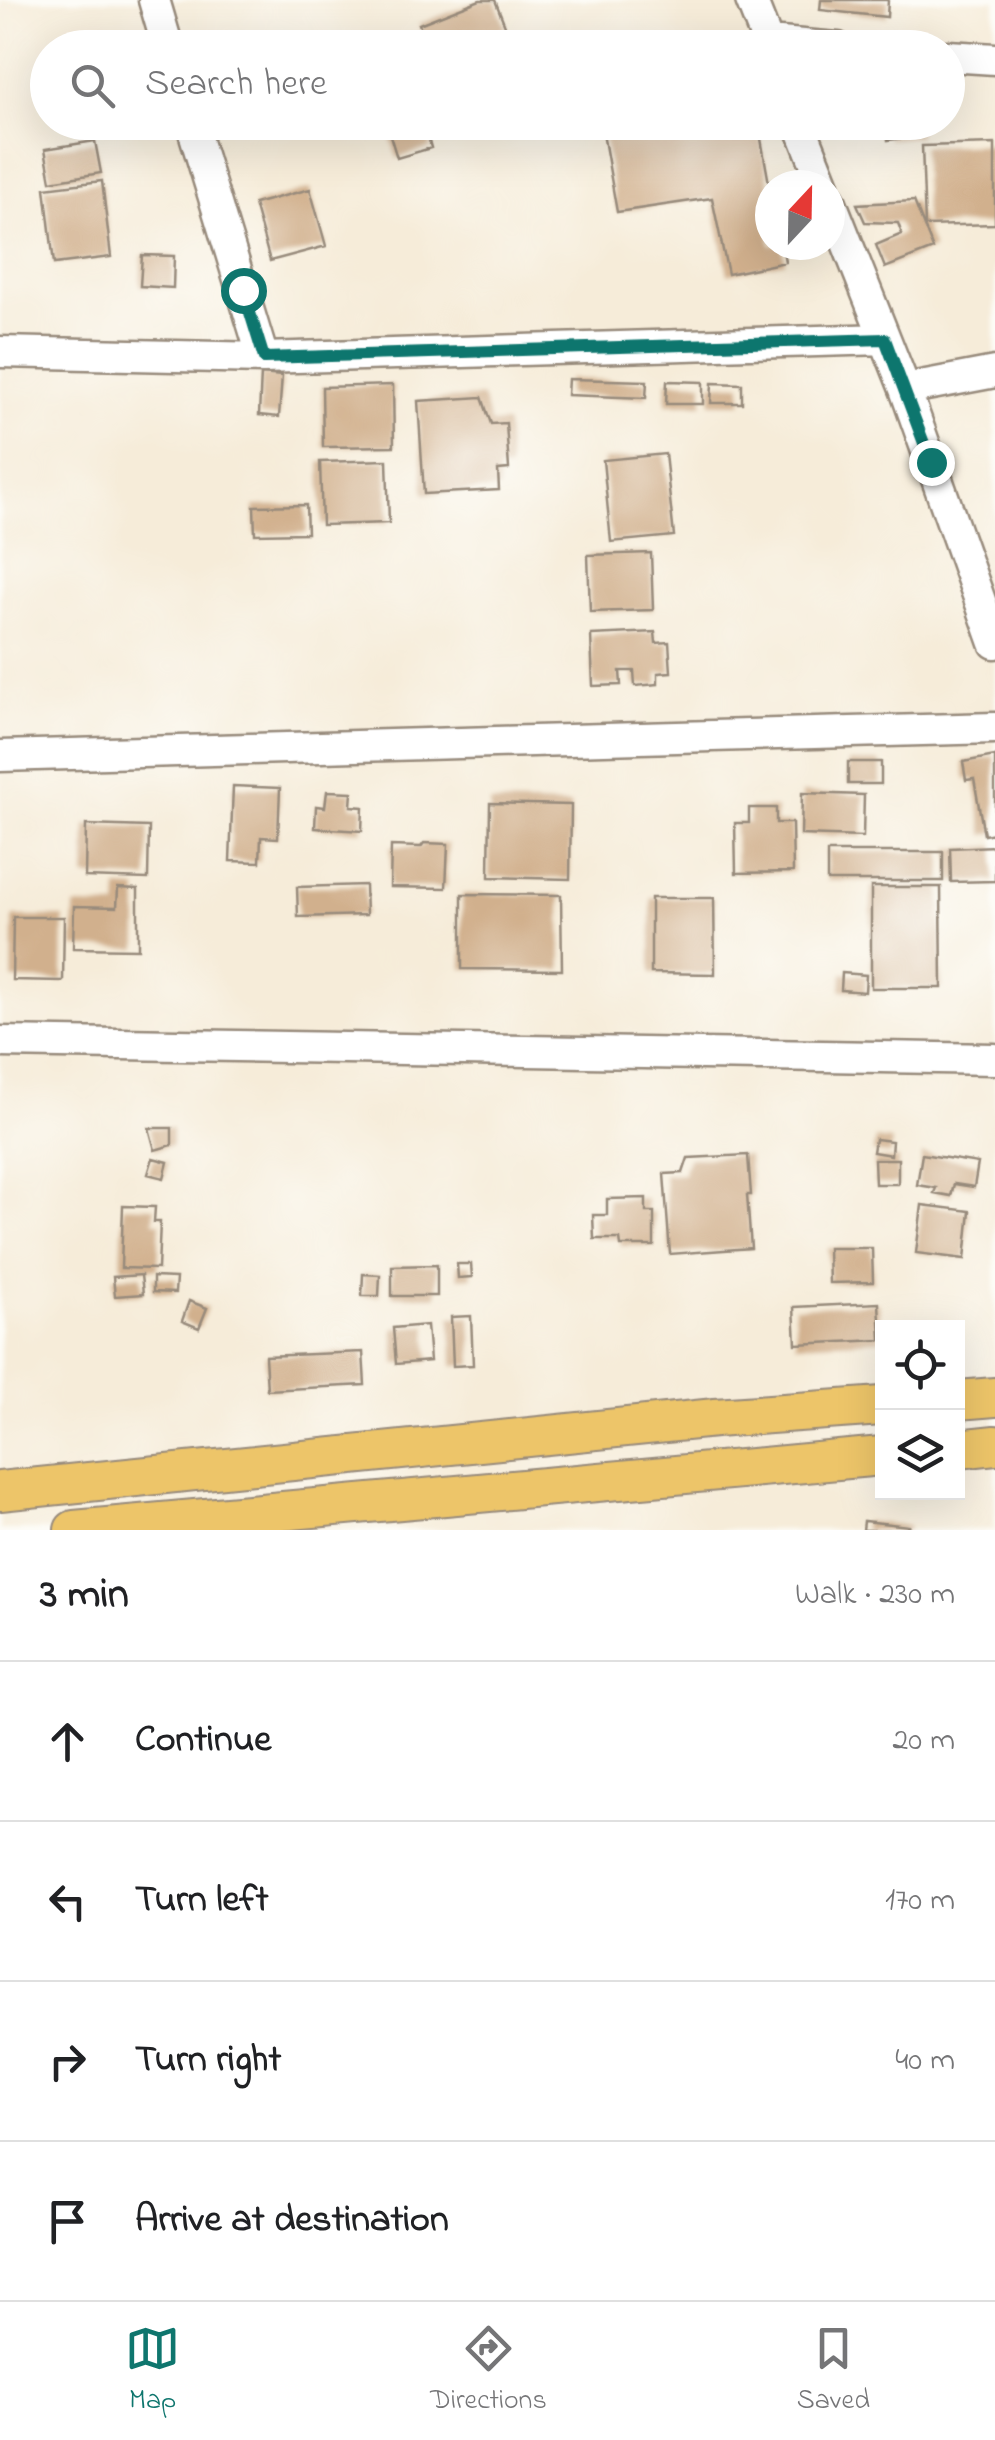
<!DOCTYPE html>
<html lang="en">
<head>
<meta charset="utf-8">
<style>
	:root { --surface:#fff; --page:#f6f6f6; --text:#202124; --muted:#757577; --line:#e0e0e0; --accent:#0f766e }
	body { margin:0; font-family:"Indie Flower",sans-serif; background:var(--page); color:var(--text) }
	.controls { position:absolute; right:30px; bottom:30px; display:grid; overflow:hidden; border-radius:0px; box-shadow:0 10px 40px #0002 }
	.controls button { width:90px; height:90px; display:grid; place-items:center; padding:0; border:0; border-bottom:2px solid var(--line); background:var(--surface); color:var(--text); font:50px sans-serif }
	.compass { position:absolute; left:755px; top:170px; width:90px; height:90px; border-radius:50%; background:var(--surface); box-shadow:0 10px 40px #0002; rotate:22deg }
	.stop { position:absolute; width:30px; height:30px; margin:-22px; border:8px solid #0f766e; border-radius:50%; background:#fff }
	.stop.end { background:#0f766e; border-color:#fff; box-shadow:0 2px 10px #0008 }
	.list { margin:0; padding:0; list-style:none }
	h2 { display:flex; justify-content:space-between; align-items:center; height:130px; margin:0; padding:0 40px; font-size:42px }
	h2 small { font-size:32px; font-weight:400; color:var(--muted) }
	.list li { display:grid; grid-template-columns:65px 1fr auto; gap:30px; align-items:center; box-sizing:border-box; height:160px; padding:0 40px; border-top:2px solid var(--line) }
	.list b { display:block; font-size:38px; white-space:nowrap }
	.list em { font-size:32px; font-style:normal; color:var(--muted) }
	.icon { flex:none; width:55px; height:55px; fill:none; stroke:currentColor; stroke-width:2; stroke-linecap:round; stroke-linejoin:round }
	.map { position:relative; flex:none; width:995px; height:1530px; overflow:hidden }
	.search { position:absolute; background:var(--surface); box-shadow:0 10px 40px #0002; left:30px; right:30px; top:30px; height:110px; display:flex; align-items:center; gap:25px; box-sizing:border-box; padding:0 35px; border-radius:55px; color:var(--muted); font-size:38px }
	.sheet { height:770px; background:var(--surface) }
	nav { display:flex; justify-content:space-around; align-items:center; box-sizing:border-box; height:140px; border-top:2px solid var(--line); background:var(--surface); font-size:28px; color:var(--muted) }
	nav a { display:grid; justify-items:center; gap:5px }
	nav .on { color:var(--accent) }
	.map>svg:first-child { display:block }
</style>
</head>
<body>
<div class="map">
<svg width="995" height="1530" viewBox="0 0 995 1530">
	<rect width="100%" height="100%" fill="#fdfcf7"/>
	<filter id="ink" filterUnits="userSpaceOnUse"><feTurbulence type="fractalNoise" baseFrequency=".01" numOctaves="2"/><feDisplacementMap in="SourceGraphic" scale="20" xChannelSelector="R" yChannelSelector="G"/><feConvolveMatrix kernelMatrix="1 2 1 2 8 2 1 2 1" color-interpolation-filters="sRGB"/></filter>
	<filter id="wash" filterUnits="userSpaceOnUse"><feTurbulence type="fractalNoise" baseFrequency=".0048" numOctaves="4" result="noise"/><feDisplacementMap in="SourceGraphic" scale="40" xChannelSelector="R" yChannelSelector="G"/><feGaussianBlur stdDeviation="2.25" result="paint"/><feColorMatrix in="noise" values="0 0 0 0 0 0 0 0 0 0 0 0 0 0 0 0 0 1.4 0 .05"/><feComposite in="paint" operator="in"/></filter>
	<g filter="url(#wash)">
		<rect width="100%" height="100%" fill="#f6ecd9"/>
		<g id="blocks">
			<path fill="#d1b08d" d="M480 0H495L506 28 490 34 496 48H428L419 24Z
				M821 0H888L887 17 820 10Z
				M386 122H424L431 148 397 158Z
				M601 122H630L632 130 677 122H758L770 189V245H782L785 262 728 274 712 198 617 212Z
				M886 122H917L919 136 888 140Z
				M95 141 101 173 51 181 45 149Z
				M995 144V224L925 226 922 146Z
				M102 181 111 257 54 264 45 188Z
				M310 189 326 246 270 261 254 204Z
				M914 201 933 249 885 268 876 245 902 234 898 223 865 222 857 204Z
				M142 255 174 256 173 288 140 286Z
				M261 374 282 376 279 417 259 415Z
				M568 379 647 381 646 398 567 395Z
				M667 381 703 382V404H666Z
				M712 383 742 384V403H711Z
				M393 385 394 446 323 447 322 387Z
				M482 397 491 424 506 423 509 469 498 470 499 490 424 494 418 401Z
				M665 454 674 536 611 542 603 460Z
				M387 460 389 523 322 525 320 462Z
				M306 505 307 533 255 534 254 506Z
				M651 553 653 610 590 612 588 555Z
				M655 632 656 643 669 642 671 672 658 673V684L635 686 634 671H620L621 685 593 686 591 635Z
				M995 756V833L984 835 974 779 966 780 963 762Z
				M848 762H881V784H848Z
				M233 786 280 788 278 838 261 837 260 862 230 861Z
				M327 791 352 792 351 806 363 807 362 831 315 828 316 806 325 807Z
				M802 793 864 795 863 837 801 835Z
				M490 803 571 805 570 879 489 877Z
				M749 808H776V823H792L793 872 736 873 735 823H749Z
				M86 825 149 827 148 879 85 877Z
				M424 843 448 844 446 888 390 887 391 846 421 847Z
				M995 846V881L951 882 950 848Z
				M827 852H943V881H827Z
				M365 885 366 915 298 917 297 887Z
				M871 887H941L942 988H871Z
				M118 888 138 889V949L73 948 74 906 117 907Z
				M462 894 561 895 562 970 462 969Z
				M651 898H714L715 974 651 973Z
				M13 917H64L63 981 12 980Z
				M842 973 866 975 865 992 841 990Z
				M149 1128H172V1145L155 1150Z
				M875 1139 892 1141 891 1155 873 1152Z
				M922 1154 978 1163 974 1187 954 1184 951 1196 934 1193 936 1188 917 1185Z
				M748 1155 751 1195H747L751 1248 670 1254 664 1174 683 1173 688 1158Z
				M153 1158 168 1162 164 1178 148 1174Z
				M874 1159H898V1184H875Z
				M646 1198V1212H654V1246H621L620 1239H594L593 1215H607V1199Z
				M922 1205 970 1211 965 1259 916 1253Z
				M123 1206 155 1207 154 1222H160L158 1269 121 1268Z
				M828 1248H872L873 1282 829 1283Z
				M457 1264H471L472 1277 458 1278Z
				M437 1265V1296H392V1266Z
				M363 1274 380 1275 379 1296H362Z
				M141 1275 143 1294 115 1296 113 1277Z
				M153 1277 176 1278 175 1293 153 1292Z
				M189 1301 207 1308 199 1328 182 1321Z
				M879 1303 881 1340 796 1344 794 1307Z
				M471 1316 473 1365 453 1366 451 1317Z
				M427 1325 430 1361 396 1364 393 1328Z
				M363 1352 365 1385 267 1390 265 1356Z
				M864 1521 909 1526 908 1530H863Z"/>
		</g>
	</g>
	<g filter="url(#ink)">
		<use href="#blocks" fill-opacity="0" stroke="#988b7c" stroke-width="2.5"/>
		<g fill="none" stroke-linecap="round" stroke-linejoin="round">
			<g stroke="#988b7c" stroke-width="35">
				<path id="minor" d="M154 0 168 48
					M751 0 770 48
					M768 42 838 48
					M948 56 995 59
					M191 122 263 358
					M799 122 824 185
					M830 200 905 389 995 643
					M0 352 263 358 885 339
					M905 389 995 372
					M0 756 995 728
					M0 1042 995 1059"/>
			</g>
			<g stroke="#988b7c" stroke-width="42">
				<path id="major" d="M958 1400 995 1397
					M958 1449 995 1445
					M0 1491 715 1418 882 1406
					M74 1530 882 1456"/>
			</g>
			<use href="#minor" stroke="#fff" stroke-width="30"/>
			<use href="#major" stroke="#edc569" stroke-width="38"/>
		</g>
	</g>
	<g fill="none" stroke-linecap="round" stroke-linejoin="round" filter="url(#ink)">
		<path stroke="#0f766e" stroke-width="12" d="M243 290 264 358 885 339 931 462"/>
	</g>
</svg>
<div class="controls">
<button><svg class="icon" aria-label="locate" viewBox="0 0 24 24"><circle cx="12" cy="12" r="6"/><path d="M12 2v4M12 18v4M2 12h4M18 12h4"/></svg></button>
<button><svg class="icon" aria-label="layers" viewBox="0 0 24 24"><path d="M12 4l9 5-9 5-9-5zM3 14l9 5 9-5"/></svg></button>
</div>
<svg class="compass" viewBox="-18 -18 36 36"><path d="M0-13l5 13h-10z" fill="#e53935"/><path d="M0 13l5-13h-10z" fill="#757577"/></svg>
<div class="stop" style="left:243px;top:290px"></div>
<div class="stop end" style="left:931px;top:462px"></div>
<div class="search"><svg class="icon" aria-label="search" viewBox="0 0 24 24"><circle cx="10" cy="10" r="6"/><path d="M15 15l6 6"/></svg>Search here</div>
</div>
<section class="sheet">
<h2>3 min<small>Walk · 230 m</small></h2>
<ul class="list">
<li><svg class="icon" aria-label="ahead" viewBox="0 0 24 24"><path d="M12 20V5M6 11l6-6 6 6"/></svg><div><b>Continue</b></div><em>20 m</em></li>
<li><svg class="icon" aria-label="left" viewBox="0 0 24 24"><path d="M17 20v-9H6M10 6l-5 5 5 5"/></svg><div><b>Turn left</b></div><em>170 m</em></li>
<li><svg class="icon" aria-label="right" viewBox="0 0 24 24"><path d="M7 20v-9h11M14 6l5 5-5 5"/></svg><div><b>Turn right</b></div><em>40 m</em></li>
<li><svg class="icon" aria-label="arrive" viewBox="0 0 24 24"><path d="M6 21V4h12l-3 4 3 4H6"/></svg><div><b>Arrive at destination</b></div></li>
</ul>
</section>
<nav>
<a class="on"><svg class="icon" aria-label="map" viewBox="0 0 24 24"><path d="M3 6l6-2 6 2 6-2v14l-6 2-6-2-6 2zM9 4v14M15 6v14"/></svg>Map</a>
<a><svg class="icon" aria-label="directions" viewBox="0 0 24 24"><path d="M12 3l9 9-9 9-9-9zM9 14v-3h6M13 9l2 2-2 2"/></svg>Directions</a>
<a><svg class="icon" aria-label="saved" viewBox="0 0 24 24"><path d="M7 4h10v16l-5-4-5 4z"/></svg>Saved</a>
</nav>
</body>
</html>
